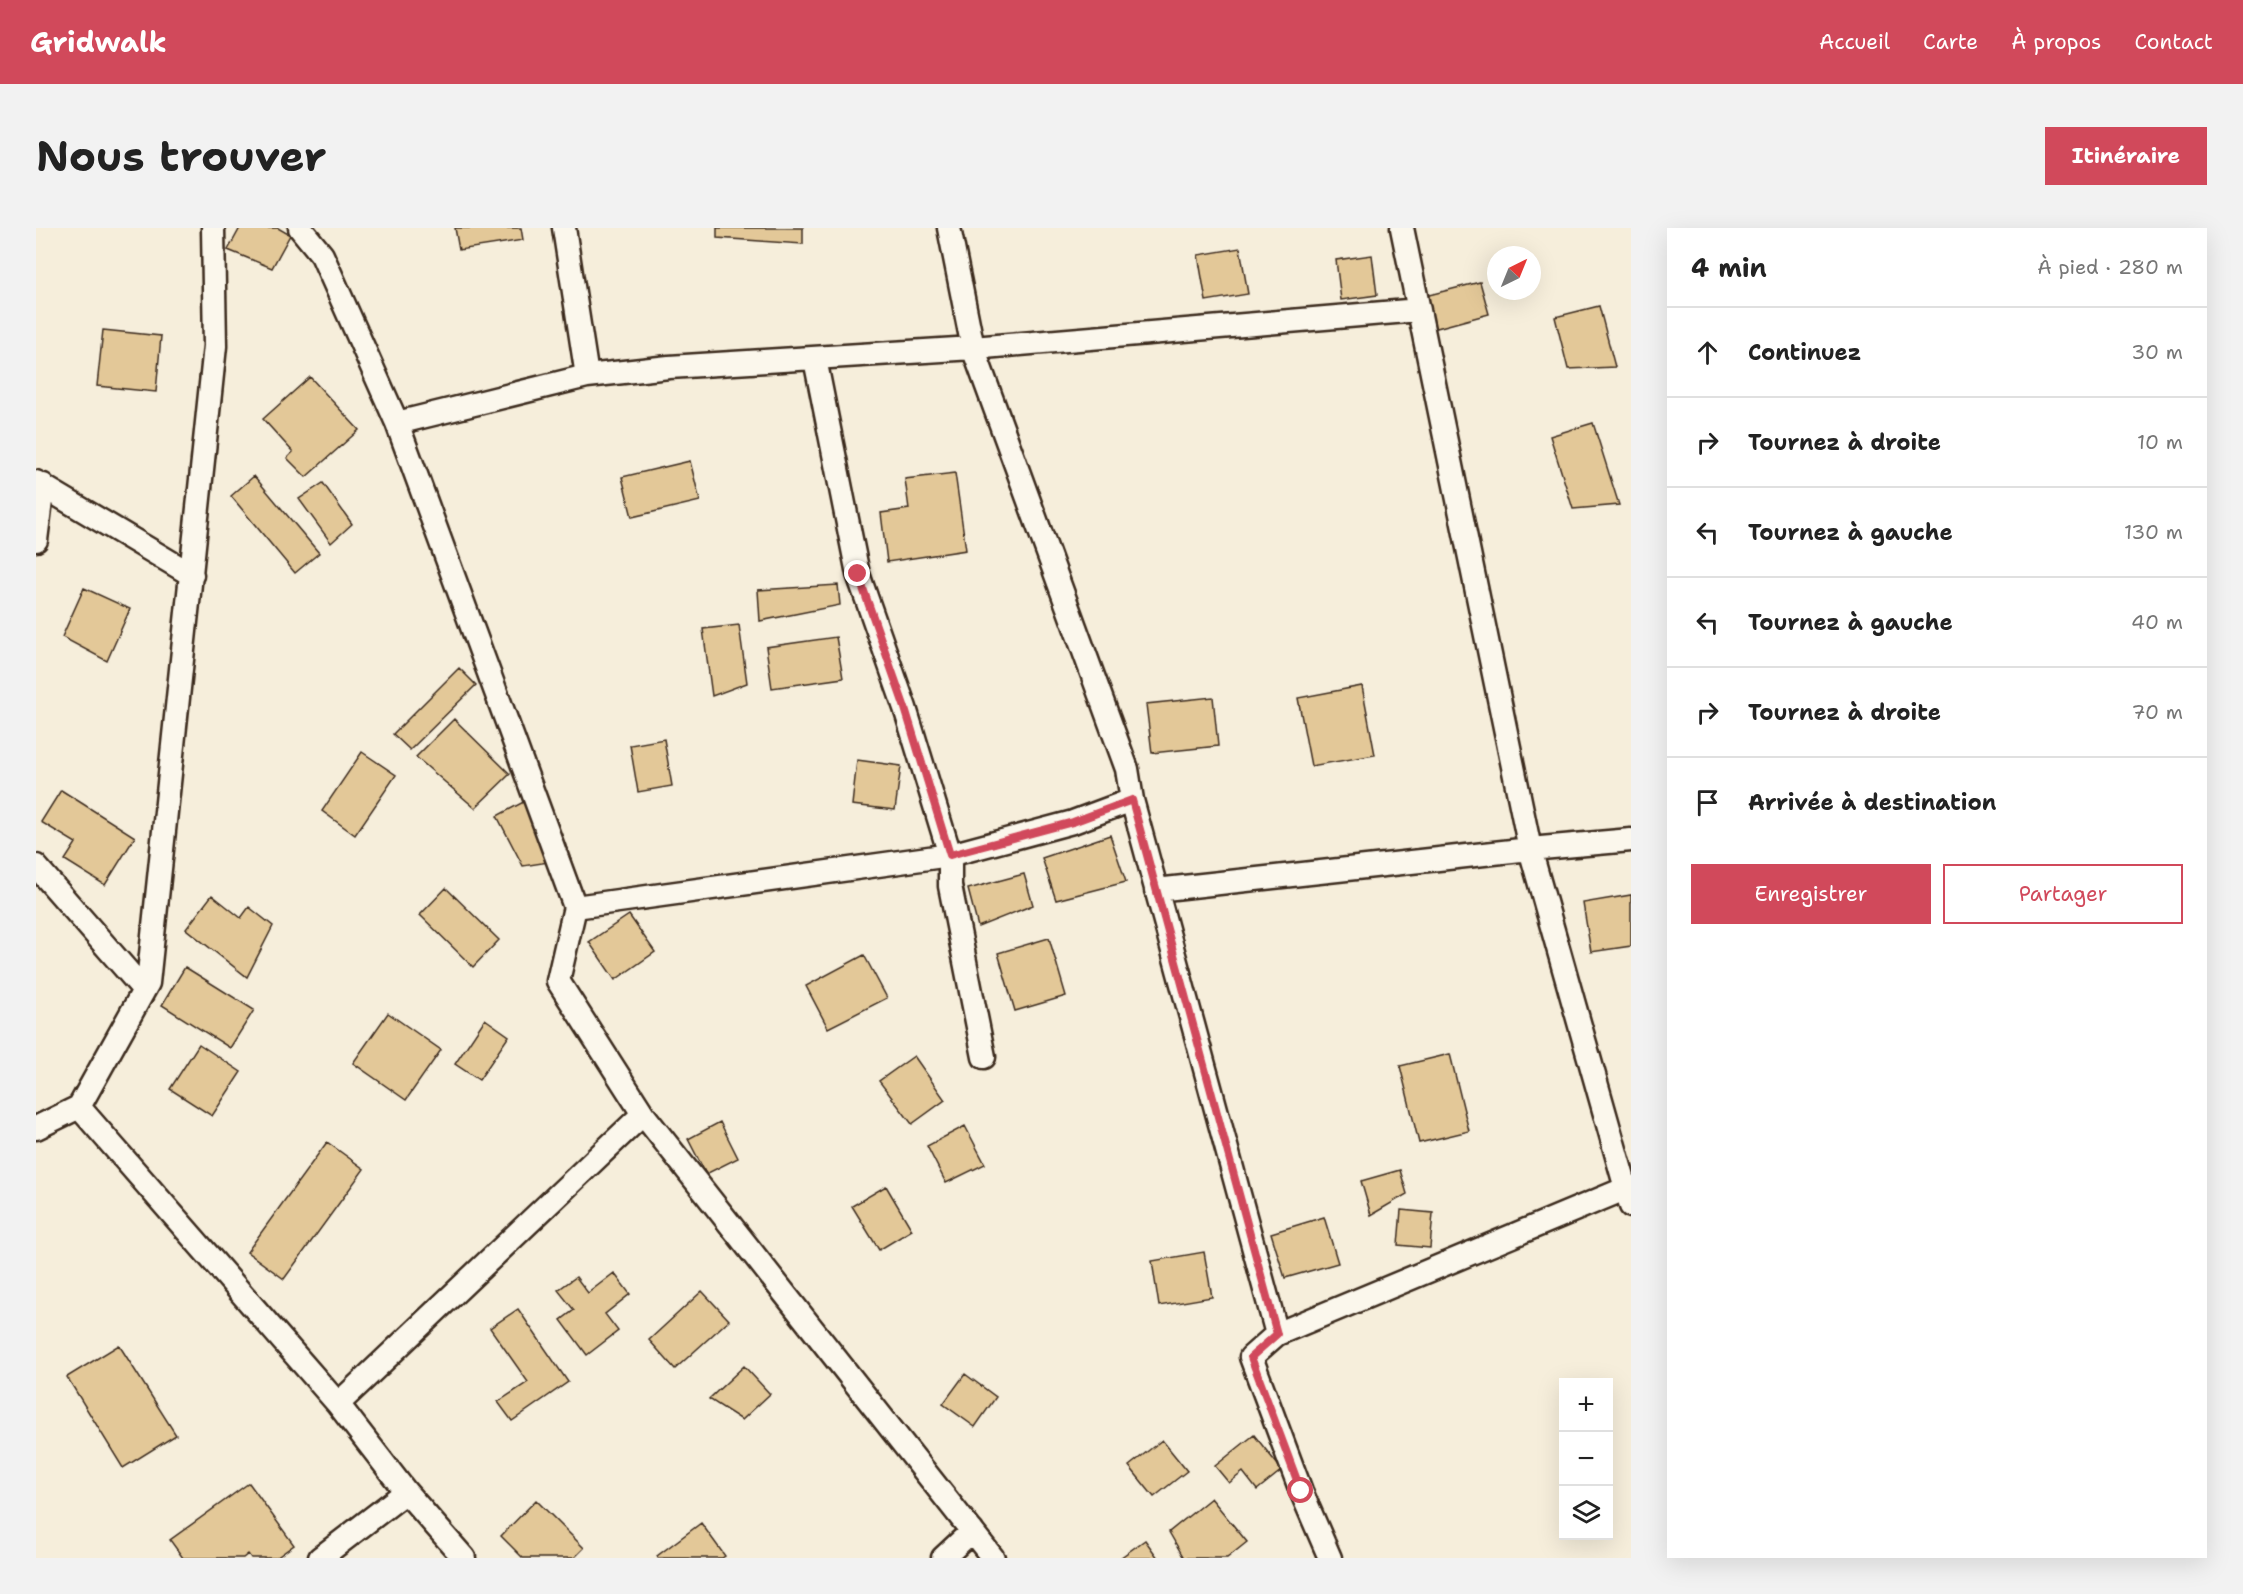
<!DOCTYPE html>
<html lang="fr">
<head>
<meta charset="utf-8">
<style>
	:root { --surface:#fff; --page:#f2f2f2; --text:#222; --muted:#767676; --line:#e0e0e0; --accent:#d1495b }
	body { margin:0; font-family:"Shantell Sans",sans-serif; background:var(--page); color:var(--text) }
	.controls { position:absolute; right:18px; bottom:18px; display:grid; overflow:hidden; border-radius:0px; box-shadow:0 6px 24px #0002 }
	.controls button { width:54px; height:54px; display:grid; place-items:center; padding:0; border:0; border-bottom:2px solid var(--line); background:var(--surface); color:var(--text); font:30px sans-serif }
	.compass { position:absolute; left:1451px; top:18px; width:54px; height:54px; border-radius:50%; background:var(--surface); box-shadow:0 6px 24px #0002; rotate:43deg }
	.stop { position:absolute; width:18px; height:18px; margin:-14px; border:4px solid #d1495b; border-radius:50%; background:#fff }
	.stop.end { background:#d1495b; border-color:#fff; box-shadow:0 2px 6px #0008 }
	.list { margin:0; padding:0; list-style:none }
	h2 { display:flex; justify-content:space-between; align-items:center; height:78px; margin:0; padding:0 24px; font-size:26px }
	h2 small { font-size:20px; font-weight:400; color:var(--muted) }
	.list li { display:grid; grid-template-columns:39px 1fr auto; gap:18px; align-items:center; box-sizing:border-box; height:90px; padding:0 24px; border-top:2px solid var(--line) }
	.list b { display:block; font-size:22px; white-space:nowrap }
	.list em { font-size:20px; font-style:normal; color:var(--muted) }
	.actions { display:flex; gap:12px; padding:18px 24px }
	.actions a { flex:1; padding:14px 0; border:2px solid var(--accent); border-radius:0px; text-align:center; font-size:21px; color:var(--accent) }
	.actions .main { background:var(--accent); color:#fff }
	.icon { flex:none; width:33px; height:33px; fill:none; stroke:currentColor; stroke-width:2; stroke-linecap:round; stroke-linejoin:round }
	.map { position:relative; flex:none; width:1595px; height:1330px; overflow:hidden; border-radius:0px }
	header { display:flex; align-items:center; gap:36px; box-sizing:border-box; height:84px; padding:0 30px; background:var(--accent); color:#fff }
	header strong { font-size:28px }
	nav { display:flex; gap:33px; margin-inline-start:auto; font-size:21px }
	.intro { display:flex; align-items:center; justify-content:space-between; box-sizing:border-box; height:144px; padding:0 36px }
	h1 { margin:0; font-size:42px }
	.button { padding:15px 27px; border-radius:0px; background:var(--accent); color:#fff; font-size:21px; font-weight:700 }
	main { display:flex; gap:36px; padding:0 36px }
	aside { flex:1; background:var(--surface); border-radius:0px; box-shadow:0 6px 24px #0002 }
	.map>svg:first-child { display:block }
</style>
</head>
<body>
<header>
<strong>Gridwalk</strong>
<nav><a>Accueil</a><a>Carte</a><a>À propos</a><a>Contact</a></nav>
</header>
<div class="intro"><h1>Nous trouver</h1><a class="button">Itinéraire</a></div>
<main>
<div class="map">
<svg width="1595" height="1330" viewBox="0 0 1595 1330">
	<rect width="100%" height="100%" fill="#f6eedb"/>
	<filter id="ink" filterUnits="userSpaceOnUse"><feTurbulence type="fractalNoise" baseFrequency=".0167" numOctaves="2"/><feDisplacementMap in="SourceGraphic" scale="12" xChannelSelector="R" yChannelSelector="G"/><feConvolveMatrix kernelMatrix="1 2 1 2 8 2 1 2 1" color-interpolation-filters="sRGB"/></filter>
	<g filter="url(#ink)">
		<path fill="#e3c898" stroke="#3b2a1e" stroke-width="1.5" d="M204 0H242L254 7 236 40 192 22Z
			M419 0H485L487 12 423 22Z
			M681 0H767V16L681 10Z
			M1204 20 1212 66 1170 73 1162 27Z
			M1336 27 1341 67 1305 72 1300 32Z
			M1444 54 1453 86 1397 101 1389 68Z
			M1563 78 1579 139 1532 141 1519 89Z
			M67 102 125 108 120 164 61 158Z
			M274 149 323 202 270 249 251 230 257 224 227 191Z
			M1557 195 1583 277 1537 281 1514 208Z
			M654 233 664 273 596 289 586 249Z
			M919 245 930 322 851 334 845 285 873 281 869 251Z
			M218 248 283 325 259 345 195 268Z
			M287 255 316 296 295 315 263 271Z
			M802 357 804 377 724 393 722 362Z
			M48 360 94 381 71 433 26 409Z
			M703 397 711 455 676 468 667 401Z
			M800 409 807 450 736 460 730 419Z
			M423 440 440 457 374 522 357 506Z
			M1326 458 1339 527 1275 538 1262 470Z
			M1177 469 1182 518 1116 525 1110 476Z
			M418 491 474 546 439 580 380 529Z
			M628 511 636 558 602 564 594 517Z
			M326 524 360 547 319 607 286 583Z
			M821 532 865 538 859 582 816 577Z
			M25 562 99 609 69 657 29 632 40 615 5 594Z
			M495 570 526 632 487 638 461 588Z
			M1074 607 1090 654 1020 672 1006 630Z
			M988 646 997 677 942 699 932 661Z
			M410 660 463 712 437 739 384 687Z
			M176 667 205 690 213 679 237 698 211 749 150 701Z
			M1595 667V718L1555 724 1547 675Z
			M593 687 619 724 579 752 553 714Z
			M1013 710 1030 768 979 783 962 725Z
			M828 727 851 770 792 800 770 758Z
			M149 739 218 782 194 820 126 777Z
			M352 785 405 822 370 872 317 835Z
			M449 791 473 808 443 852 419 836Z
			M163 816 205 844 176 888 134 861Z
			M1414 826 1433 903 1383 915 1364 838Z
			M878 828 909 872 876 896 843 853Z
			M684 894 702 930 670 946 652 911Z
			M929 898 949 936 910 955 891 918Z
			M291 914 328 941 248 1051 211 1024Z
			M1364 942 1371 966 1335 987 1325 953Z
			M850 958 876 1002 843 1022 816 978Z
			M1365 982 1397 985 1394 1020 1362 1017Z
			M1288 989 1302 1035 1249 1050 1235 1005Z
			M1168 1024 1176 1069 1123 1078 1116 1033Z
			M578 1045 594 1066 569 1086 582 1103 551 1127 525 1092 538 1082 522 1062 540 1049 552 1065Z
			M666 1063 693 1092 639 1141 613 1112Z
			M482 1081 532 1154 476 1193 462 1174 492 1154 454 1100Z
			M83 1117 140 1207 87 1240 31 1149Z
			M708 1138 734 1166 706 1192 673 1171Z
			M929 1146 960 1169 939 1199 907 1176Z
			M1218 1207 1246 1242 1221 1262 1207 1244 1193 1255 1179 1238Z
			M1126 1212 1151 1243 1118 1269 1093 1238Z
			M213 1255 258 1317 240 1330H215L212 1326 207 1330H147L134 1312Z
			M1175 1270 1211 1314 1191 1330H1148L1133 1304Z
			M500 1272 548 1320 538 1330H487L465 1308Z
			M665 1295 689 1328 686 1330H622L621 1328Z
			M1109 1312 1122 1330H1084Z"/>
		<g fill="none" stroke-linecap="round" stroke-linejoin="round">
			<g stroke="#3b2a1e" stroke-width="27">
				<path id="street" d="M264 0 286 27 361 195 539 679 522 753 607 886 957 1330
					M528 0 551 148
					M913 0 937 120 1091 541 1096 572 1241 1106 1215 1129 1265 1263 1294 1330
					M1366 0 1494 621 1595 978
					M779 131 822 346 869 480 914 627V658L948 829
					M361 195 551 148 633 139 937 120 1383 82
					M0 254 156 347
					M0 312 7 257
					M0 638 108 762
					M1120 662 1494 621 1595 612
					M539 679 914 627 1037 594 1096 572
					M43 879 302 1176 370 1264 428 1330
					M0 900 43 879 112 755 179 118 177 0
					M1241 1106 1591 960
					M302 1176 607 886
					M284 1330 370 1264
					M907 1330 936 1303"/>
			</g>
			<use href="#street" stroke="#fbf7ec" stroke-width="22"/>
		</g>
	</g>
	<g fill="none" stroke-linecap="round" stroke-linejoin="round" filter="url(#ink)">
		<path stroke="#d1495b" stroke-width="8" d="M822 346 869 480 914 627 1037 594 1096 572 1241 1106 1215 1129 1265 1263"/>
	</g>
</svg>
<div class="controls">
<button>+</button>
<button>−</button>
<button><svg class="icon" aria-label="layers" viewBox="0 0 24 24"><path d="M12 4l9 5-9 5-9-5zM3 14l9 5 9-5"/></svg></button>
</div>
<svg class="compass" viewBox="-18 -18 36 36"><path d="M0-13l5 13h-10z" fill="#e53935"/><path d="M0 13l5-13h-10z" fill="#767676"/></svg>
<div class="stop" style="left:1265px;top:1263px"></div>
<div class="stop end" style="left:822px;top:346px"></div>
</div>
<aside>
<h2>4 min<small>À pied · 280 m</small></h2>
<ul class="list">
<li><svg class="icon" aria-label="ahead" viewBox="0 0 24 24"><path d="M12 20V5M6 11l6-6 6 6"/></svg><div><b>Continuez</b></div><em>30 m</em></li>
<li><svg class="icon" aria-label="right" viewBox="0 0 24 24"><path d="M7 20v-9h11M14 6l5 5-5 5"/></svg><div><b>Tournez à droite</b></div><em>10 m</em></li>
<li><svg class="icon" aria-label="left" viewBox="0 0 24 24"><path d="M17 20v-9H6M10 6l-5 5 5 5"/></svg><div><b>Tournez à gauche</b></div><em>130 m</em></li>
<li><svg class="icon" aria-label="left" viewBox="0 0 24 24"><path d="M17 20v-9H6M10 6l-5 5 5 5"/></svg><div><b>Tournez à gauche</b></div><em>40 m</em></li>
<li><svg class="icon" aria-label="right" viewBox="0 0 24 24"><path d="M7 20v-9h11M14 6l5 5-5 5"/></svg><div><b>Tournez à droite</b></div><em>70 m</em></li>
<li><svg class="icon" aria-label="arrive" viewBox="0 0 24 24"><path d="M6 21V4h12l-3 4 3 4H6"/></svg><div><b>Arrivée à destination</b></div></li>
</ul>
<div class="actions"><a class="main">Enregistrer</a><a>Partager</a></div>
</aside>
</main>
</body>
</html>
